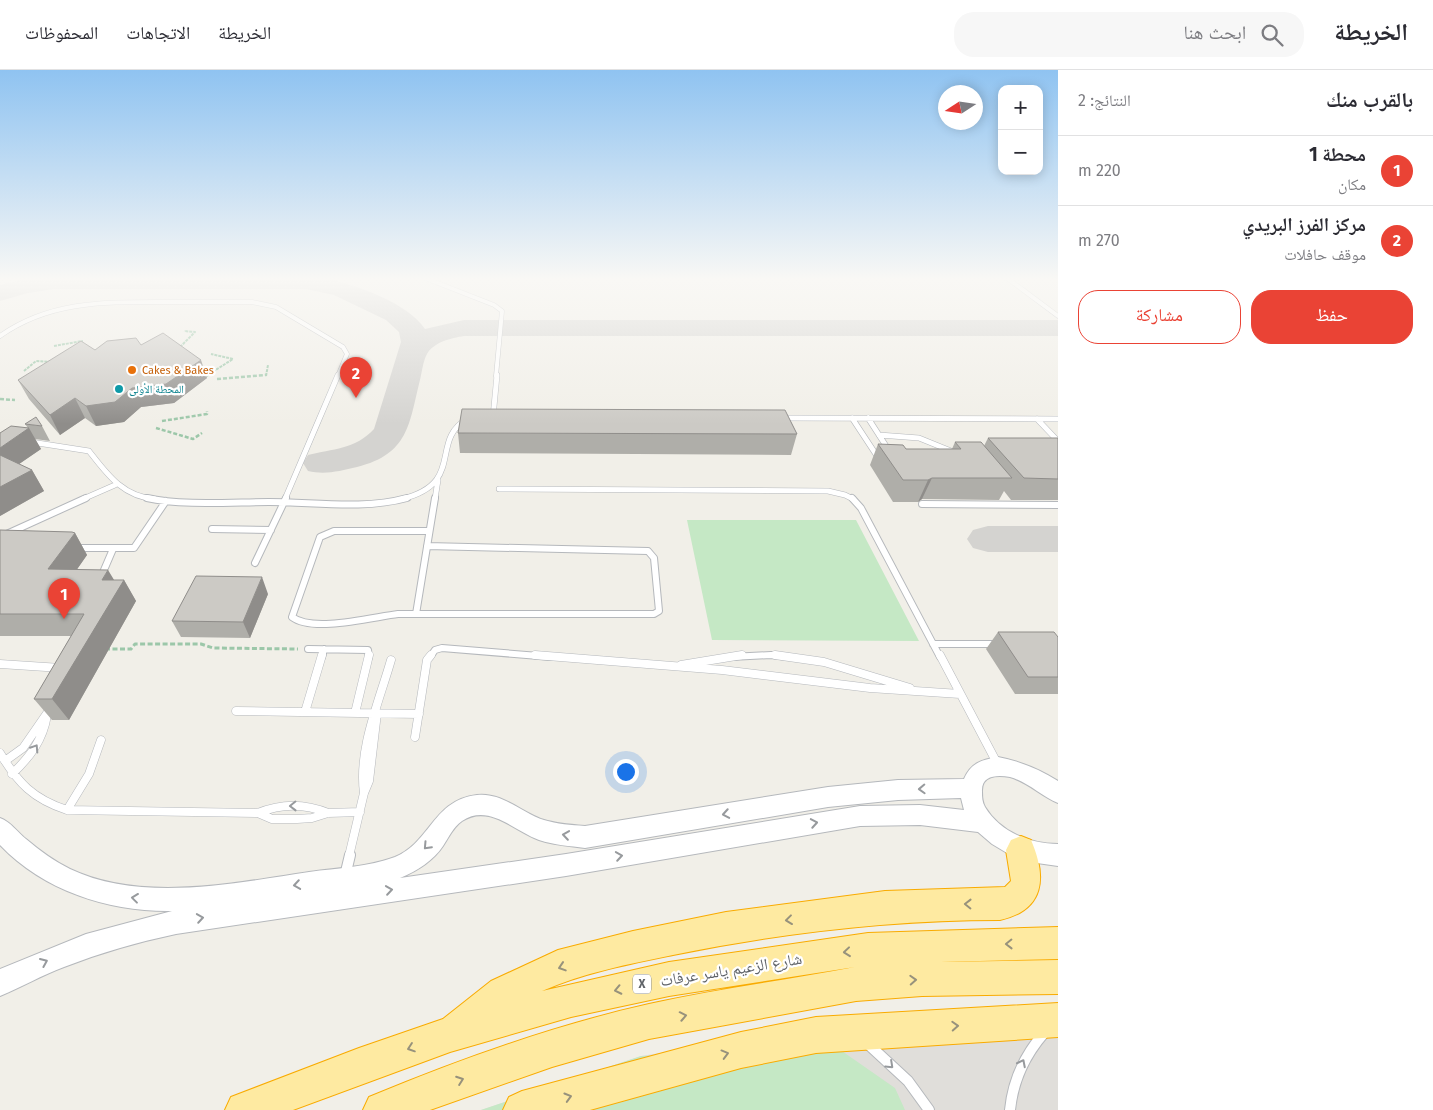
<!DOCTYPE html>
<html lang="ar">
<head>
<meta charset="utf-8">
<style>
	:root { --surface:#fff; --page:#f7f7f7; --text:#2b2b33; --muted:#7c7c81; --line:#e1e1e2; --accent:#ea4335 }
	body { margin:0; font-family:"Fira Sans","Noto Naskh Arabic",sans-serif; background:var(--page); color:var(--text); direction:rtl }
	.controls { position:absolute; right:15px; top:15px; display:grid; overflow:hidden; border-radius:10px; box-shadow:0 2px 12px #0003 }
	.controls button { width:45px; height:45px; display:grid; place-items:center; padding:0; border:0; border-bottom:1px solid var(--line); background:var(--surface); color:var(--text); font:25px sans-serif }
	.compass { position:absolute; left:938px; top:15px; width:45px; height:45px; border-radius:50%; background:var(--surface); box-shadow:0 2px 12px #0003; rotate:258deg }
	.you { position:absolute; left:625px; top:701px; width:18px; height:18px; margin:-12px; border:4px solid #fff; border-radius:50%; background:#1a73e8; box-shadow:0 0 0 8px #1a73e833 }
	.badge { display:grid; place-items:center; width:32px; height:32px; border-radius:50%; background:var(--accent); color:#fff; font-size:16px; font-weight:700 }
	.pin { position:absolute; translate:-50% -41px; filter:drop-shadow(0 1px 2px #0008) }
	.pin::after { content:''; position:absolute; top:26px; width:18px; height:15px; background:inherit; clip-path:polygon(0 0,100% 0,50% 100%) }
	.list { margin:0; padding:0; list-style:none }
	h2 { display:flex; justify-content:space-between; align-items:center; height:65px; margin:0; padding:0 20px; font-size:21px }
	h2 small { font-size:16px; font-weight:400; color:var(--muted) }
	.list li { display:grid; grid-template-columns:32px 1fr auto; gap:15px; align-items:center; box-sizing:border-box; height:70px; padding:0 20px; border-top:1px solid var(--line) }
	.list b { display:block; font-size:19px; white-space:nowrap }
	.list p { margin:0; font-size:16px; white-space:nowrap; color:var(--muted) }
	.list em { font-size:16px; font-style:normal; color:var(--muted) }
	.actions { display:flex; gap:10px; padding:15px 20px }
	.actions a { flex:1; padding:11px 0; border:1px solid var(--accent); border-radius:20px; text-align:center; font-size:18px; color:var(--accent) }
	.actions .main { background:var(--accent); color:#fff }
	.icon { flex:none; width:28px; height:28px; fill:none; stroke:currentColor; stroke-width:2; stroke-linecap:round; stroke-linejoin:round }
	.map { position:relative; flex:none; width:1058px; height:1040px; overflow:hidden; direction:ltr }
	header { display:flex; align-items:center; gap:30px; box-sizing:border-box; height:70px; padding:0 25px; background:var(--surface); border-bottom:1px solid var(--line) }
	header strong { font-size:24px }
	nav { display:flex; gap:28px; margin-inline-start:auto; font-size:18px }
	.search { width:350px; height:45px; background:var(--page); display:flex; align-items:center; gap:12px; box-sizing:border-box; padding:0 18px; border-radius:20px; color:var(--muted); font-size:19px }
	main { display:flex }
	aside { flex:1; background:var(--surface) }
	.map>svg:first-child { display:block }
</style>
</head>
<body>
<header>
<strong>الخريطة</strong>
<div class="search"><svg class="icon" aria-label="search" viewBox="0 0 24 24"><circle cx="10" cy="10" r="6"/><path d="M15 15l6 6"/></svg>ابحث هنا</div>
<nav><a>الخريطة</a><a>الاتجاهات</a><a>المحفوظات</a></nav>
</header>
<main>
<aside>
<h2>بالقرب منك<small>النتائج: 2</small></h2>
<ul class="list">
<li><span class="badge">1</span><div><b>محطة 1</b><p>مكان</p></div><em>220 m</em></li>
<li><span class="badge">2</span><div><b>مركز الفرز البريدي</b><p>موقف حافلات</p></div><em>270 m</em></li>
</ul>
<div class="actions"><a class="main">حفظ</a><a>مشاركة</a></div>
</aside>
<div class="map">
<svg width="1058" height="1040" viewBox="0 0 1058 1040">
	<rect width="100%" height="100%" fill="#f1efe8"/>
	<path fill="#e0deda" d="M1058 941V1040H481L641 986 907 945Z"/>
	<path fill="#c5e8c5" d="M687 450H856L919 571 712 570Z
		M839 979 895 1018 905 1040H481L641 986Z"/>
	<g fill="none" stroke-linecap="round" stroke-linejoin="round">
		<path fill="#d4d3d0" fill-rule="evenodd" d="M30 208H323C354 214 407 232 425 259L464 250H1058V266H464C451 268 434 272 427 284 423 291 422 302 420 310 409 354 409 384 357 397 340 401 325 405 308 401L303 393 308 385C332 379 356 379 374 359L401 272 399 262 386 250 334 225 306 219H54L28 223 0 231V215Z
			M988 456H1058V482H988L973 478 967 469 973 460Z"/>
		<g stroke="#b5b8bc" stroke-width="5">
			<path id="service-far4" d="M425 208 494 235 502 241 496 306
				M1007 208 1058 246
				M0 266C48 232 101 232 157 232 188 232 220 232 252 232L276 237 343 277 347 284 338 306"/>
		</g>
		<g stroke="#b5b8bc" stroke-width="6">
			<path id="service-far3" d="M493 347 497 305
				M781 348 1058 349
				M852 348 879 389
				M868 348 888 379
				M1037 349 1058 371
				M879 365 919 368 956 383
				M31 372 89 381C107 404 123 427 155 429
				M499 419 828 421 845 425 853 429
				M83 429 115 415
				M285 429 338 305
				M402 429C466 413 429 371 467 349
				M435 429 438 410"/>
		</g>
		<g stroke="#b5b8bc" stroke-width="8">
			<path id="service-far2" d="M147 428C181 436 234 432 269 432 314 432 363 440 407 428
				M852 428 861 438 940 587
				M922 434 1058 435
				M212 459 271 460
				M0 467 86 428
				M427 476 648 481 654 488 659 541 654 544H398C373 547 313 563 292 547L320 467 334 461H429
				M76 478H134L166 431
				M255 493 286 428
				M101 507 113 479
				M416 544 435 428
				M933 574H996
				M308 579 368 580 369 587
				M322 587 324 579
				M430 587 435 580 442 578 551 587
				M731 587 771 585 789 587"/>
		</g>
		<g stroke="#b5b8bc" stroke-width="9">
			<path id="service-far1" d="M535 585 722 600 870 618 960 624
				M775 585 824 592 910 618
				M940 585 997 693
				M0 594 61 598
				M681 595 742 585
				M236 641 419 644
				M305 642 322 585
				M355 643 369 585
				M415 667 427 590 431 585
				M0 683C18 713 33 729 67 740L258 743C282 733 304 733 328 743
				M5 691 23 678 50 639
				M12 704C30 687 43 670 47 645
				M364 723C358 679 379 632 391 590
				M67 740 89 704 101 670
				M258 743 272 749H297L312 748 328 743 360 742
				M349 786 364 723 369 711 377 643"/>
		</g>
		<g stroke="#b5b8bc" stroke-width="12">
			<path id="service" d="M345 806 350 785
				M868 974 908 1011 929 1040
				M1010 1040C1013 1010 1024 986 1044 963"/>
		</g>
		<g stroke="#b5b8bc" stroke-width="2">
			<path id="tertiary" d="M998 687C1019 691 1039 699 1058 711V733C1041 726 1028 712 1010 707 997 705 981 705 982 722 982 727 982 732 985 737 1000 762 1030 774 1058 774V796L1030 792 1007 783 992 774 978 762 920 755 860 756 566 806 176 864C138 872 100 883 64 897 42 905 22 917 0 926V899L86 864 172 841C109 842 44 821 0 775V748C11 752 17 762 26 769 39 780 54 791 70 799 141 833 235 813 309 802 337 798 369 797 395 787 431 772 433 730 477 725 502 722 522 743 544 750 557 754 571 755 585 756L828 717 898 710 964 709C971 693 981 690 998 687ZM961 728 964 740 920 735 860 736 566 784 400 808C417 801 433 791 443 776 449 767 453 757 462 751 489 733 514 761 539 770 554 775 570 776 585 778L828 737 898 730Z"/>
		</g>
		<g stroke="#f9ab00" stroke-width="2">
			<path id="trunk" d="M1021 766 1031 770C1047 807 1045 840 1000 850 890 850 781 863 673 885 629 894 583 903 542 921L669 892 868 863 1058 857V889L941 892 1058 890V924L922 926 856 931 649 969 552 997 430 1040H363L369 1027C458 990 555 955 649 934 717 919 787 910 855 897L669 926 571 947 450 982 293 1040H225L231 1027 359 978 443 949 491 911 558 880 633 861 726 842 885 821 1005 817 1011 811 1006 780 1011 770Z
				M1058 933V967L816 983 741 998 590 1040H503L509 1027 522 1021 741 962 816 947Z"/>
		</g>
		<path stroke="#9cc7a9" stroke-width="2" stroke-dasharray="3 1" stroke-linecap="butt" d="M54 276 82 271V274
			M180 277 195 262 184 261
			M24 301 36 291 51 292
			M206 306 233 289 211 284
			M266 306 268 295"/>
		<path stroke="#9cc7a9" stroke-width="2.5" stroke-dasharray="4 2" stroke-linecap="butt" d="M206 306 208 305
			M217 309 266 305
			M0 329 15 330
			M162 351 207 344V341
			M156 358 193 369 202 363"/>
		<path stroke="#9cc7a9" stroke-width="3" stroke-dasharray="5 2.5" stroke-linecap="butt" d="M105 579H131L135 574H201L213 578 298 579"/>
		<use href="#service-far4" stroke="#fff" stroke-width="4"/>
		<use href="#service-far3" stroke="#fff" stroke-width="5"/>
		<use href="#service-far2" stroke="#fff" stroke-width="6"/>
		<use href="#service-far1" stroke="#fff" stroke-width="8"/>
		<use href="#service" stroke="#fff" stroke-width="10"/>
		<use href="#tertiary" fill="#fff" fill-rule="evenodd"/>
		<use href="#trunk" fill="#feeaa1" fill-rule="evenodd"/>
	</g>
	<path fill="#afaea9" d="M141 275 207 308 174 333 141 337 124 352 96 356 85 348 60 365 29 329 18 310 95 280Z
		M25 354 42 356 50 371 35 369 41 379 19 394 32 400 44 421 0 446V363L28 358Z
		M458 363 797 364 791 385 460 383Z
		M988 368H1058V430H1011L1004 421 999 430 922 429 918 432H893L870 395 878 374 906 379H952L955 372 984 376Z
		M0 460 75 463 87 485 77 499 114 510H124L136 531 69 650H52L34 629 71 566H0Z
		M268 524 250 568 181 567 172 551Z
		M998 562 1058 567V624H1015L986 579Z"/>
	<path fill="#8f8d8a" d="M201 290 207 308 174 333 141 337 124 352 96 356 86 336Z
		M75 328 85 348 60 365 50 345Z
		M29 358 41 379 6 403 0 393V378Z
		M32 400 44 421 0 446V417Z
		M932 408 922 429 918 432 928 410Z
		M75 463 87 485 62 521 48 499Z
		M108 500 119 518 124 510 136 531 69 650 52 629 102 510Z
		M262 507 268 524 250 568 243 552Z"/>
	<path fill="#cccac5" stroke="#8f8d8a" d="M163 263 201 290 166 314 132 318 115 332 86 336 75 328 50 345 18 310 81 271 95 280 107 271 136 268 141 275Z
		M462 339 785 340 797 364 458 363Z
		M36 347 42 356 25 354Z
		M11 356 29 358 0 378V363Z
		M988 368H1058V409L1024 408Z
		M955 372H981L1012 408H932L928 410H903L878 374 903 375 906 379H961Z
		M0 385 32 400 0 417Z
		M0 460 72 462 75 463 48 499 108 500 102 510H124L52 629H34L84 544H0Z
		M196 506 262 507 243 552 172 551Z
		M998 562H1054L1058 567V607H1028Z"/>
	<defs><path id="oneway-chevron" d="M-2-3.5L2.5 0L-2 3.5" fill="none" stroke-width="1.6" stroke-linecap="round" stroke-linejoin="round" transform="scale(1.25)"/></defs>
	<g stroke="#979a9d">
		<use href="#oneway-chevron" transform="translate(35 678) rotate(-57)"/>
		<use href="#oneway-chevron" transform="translate(922 719) rotate(178)"/>
		<use href="#oneway-chevron" transform="translate(293 736) rotate(179)"/>
		<use href="#oneway-chevron" transform="translate(726 744) rotate(170)"/>
		<use href="#oneway-chevron" transform="translate(814 753) rotate(-10)"/>
		<use href="#oneway-chevron" transform="translate(566 765) rotate(-172)"/>
		<use href="#oneway-chevron" transform="translate(427 776) rotate(133)"/>
		<use href="#oneway-chevron" transform="translate(619 786) rotate(-9)"/>
		<use href="#oneway-chevron" transform="translate(297 815) rotate(171)"/>
		<use href="#oneway-chevron" transform="translate(389 820) rotate(-8)"/>
		<use href="#oneway-chevron" transform="translate(135 828) rotate(-173)"/>
		<use href="#oneway-chevron" transform="translate(200 848) rotate(-9)"/>
		<use href="#oneway-chevron" transform="translate(44 892) rotate(-23)"/>
		<use href="#oneway-chevron" transform="translate(1022 993) rotate(-63)"/>
		<use href="#oneway-chevron" transform="translate(890 995) rotate(43)"/>
	</g>
	<g stroke="#97927c">
		<use href="#oneway-chevron" transform="translate(968 834) rotate(-179)"/>
		<use href="#oneway-chevron" transform="translate(789 850) rotate(173)"/>
		<use href="#oneway-chevron" transform="translate(1009 874) rotate(179)"/>
		<use href="#oneway-chevron" transform="translate(847 882) rotate(174)"/>
		<use href="#oneway-chevron" transform="translate(562 897) rotate(162)"/>
		<use href="#oneway-chevron" transform="translate(913 910) rotate(-3)"/>
		<use href="#oneway-chevron" transform="translate(618 920) rotate(168)"/>
		<use href="#oneway-chevron" transform="translate(683 946) rotate(-11)"/>
		<use href="#oneway-chevron" transform="translate(955 956) rotate(-3)"/>
		<use href="#oneway-chevron" transform="translate(411 978) rotate(161)"/>
		<use href="#oneway-chevron" transform="translate(725 984) rotate(-15)"/>
		<use href="#oneway-chevron" transform="translate(460 1010) rotate(-20)"/>
		<use href="#oneway-chevron" transform="translate(568 1027) rotate(-16)"/>
	</g>
	<linearGradient id="sky" x2="0" y2="1"><stop stop-color="#8fc3f1"/><stop offset="0.59" stop-color="#f9f8f5"/><stop offset="1" stop-color="#f9f8f5" stop-opacity="0"/></linearGradient>
	<rect width="1058" height="354" fill="url(#sky)"/>
	<circle fill="#e8710a" stroke="#fff" stroke-width="2" cx="132" cy="300" r="5"/>
	<circle fill="#0f9aa8" stroke="#fff" stroke-width="2" cx="119" cy="319" r="5"/>
	<g text-anchor="middle" stroke-width="4.5" stroke-linejoin="round" paint-order="stroke">
		<g font-size="11" fill="#c56008" stroke="#fff" text-anchor="start">
			<text x="142" y="304">Cakes &amp; Bakes</text>
		</g>
		<g font-size="11" fill="#0d838f" stroke="#fff" text-anchor="start">
			<text x="129" y="323">المحطة الأولى</text>
		</g>
		<rect fill="#fff" stroke="#8f9295" stroke-width="1" x="633" y="904.5" width="18" height="19" rx="4"/>
		<g font-size="12" font-weight="bold" fill="#5f6368">
			<text x="642" y="918">X</text>
		</g>
		<g font-size="16" fill="#5f6368" stroke="#fff">
			<text transform="translate(731 899) rotate(-9)" y="6">شارع الزعيم ياسر عرفات</text>
		</g>
	</g>
</svg>
<div class="controls">
<button>+</button>
<button>−</button>
</div>
<svg class="compass" viewBox="-18 -18 36 36"><path d="M0-13l5 13h-10z" fill="#e53935"/><path d="M0 13l5-13h-10z" fill="#7c7c81"/></svg>
<div class="you"></div>
<div class="pin badge" style="left:64px;top:549px">1</div>
<div class="pin badge" style="left:356px;top:328px">2</div>
</div>
</main>
</body>
</html>
